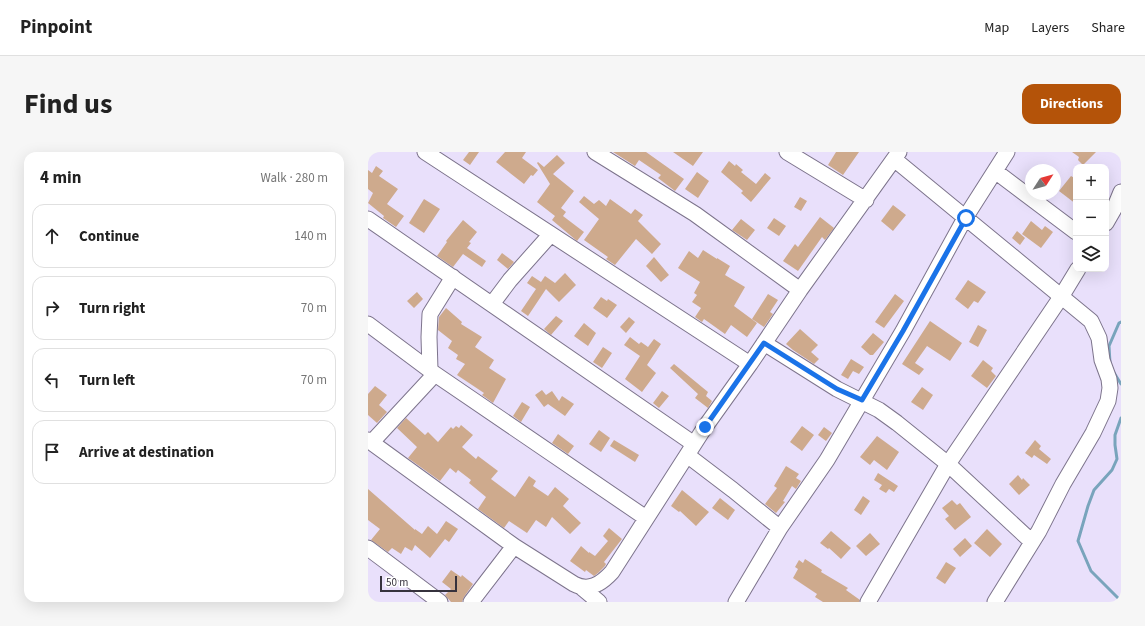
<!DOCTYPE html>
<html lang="en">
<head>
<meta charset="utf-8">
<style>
	:root { --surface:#fff; --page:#f6f6f6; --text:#222; --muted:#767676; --line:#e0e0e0; --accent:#b45309 }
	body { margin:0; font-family:"Source Sans 3",sans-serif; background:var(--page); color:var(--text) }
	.controls { position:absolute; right:12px; top:12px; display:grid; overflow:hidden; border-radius:8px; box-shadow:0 4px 16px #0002 }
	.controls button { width:36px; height:36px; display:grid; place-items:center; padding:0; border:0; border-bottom:1px solid var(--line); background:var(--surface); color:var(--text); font:20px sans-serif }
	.compass { position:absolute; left:657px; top:12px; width:36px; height:36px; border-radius:50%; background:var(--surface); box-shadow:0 4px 16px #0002; rotate:54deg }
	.scale { position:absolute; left:12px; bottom:10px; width:77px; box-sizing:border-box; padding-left:4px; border:2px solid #36323d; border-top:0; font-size:11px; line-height:14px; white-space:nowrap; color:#36323d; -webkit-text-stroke:3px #fff; paint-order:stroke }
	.stop { position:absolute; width:12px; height:12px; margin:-9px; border:3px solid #1a73e8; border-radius:50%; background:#fff }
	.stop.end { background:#1a73e8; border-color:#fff; box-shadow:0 1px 4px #0008 }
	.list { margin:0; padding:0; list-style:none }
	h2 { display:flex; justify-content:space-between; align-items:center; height:52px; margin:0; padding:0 16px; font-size:17px }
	h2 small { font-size:13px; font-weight:400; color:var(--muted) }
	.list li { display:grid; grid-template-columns:26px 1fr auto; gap:12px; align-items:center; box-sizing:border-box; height:64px; margin:0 8px 8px; padding:0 8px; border:1px solid var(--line); border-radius:12px }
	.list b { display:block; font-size:15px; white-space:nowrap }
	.list em { font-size:13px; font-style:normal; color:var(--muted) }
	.icon { flex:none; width:22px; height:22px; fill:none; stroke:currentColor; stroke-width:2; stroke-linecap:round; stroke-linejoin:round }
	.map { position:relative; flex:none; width:753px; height:450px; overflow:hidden; border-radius:12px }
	header { display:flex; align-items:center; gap:24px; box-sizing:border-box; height:56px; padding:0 20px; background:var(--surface); border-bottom:1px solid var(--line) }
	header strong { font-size:19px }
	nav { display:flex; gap:22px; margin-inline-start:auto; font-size:14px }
	.intro { display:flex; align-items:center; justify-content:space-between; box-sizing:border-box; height:96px; padding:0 24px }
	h1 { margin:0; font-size:28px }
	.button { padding:10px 18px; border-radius:12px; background:var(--accent); color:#fff; font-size:14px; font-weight:700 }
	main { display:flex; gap:24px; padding:0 24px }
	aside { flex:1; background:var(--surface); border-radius:12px; box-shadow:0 4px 16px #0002 }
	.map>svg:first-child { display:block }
</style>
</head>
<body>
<header>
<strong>Pinpoint</strong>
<nav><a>Map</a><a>Layers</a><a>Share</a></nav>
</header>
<div class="intro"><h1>Find us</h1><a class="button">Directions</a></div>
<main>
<aside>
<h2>4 min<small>Walk · 280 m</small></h2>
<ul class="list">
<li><svg class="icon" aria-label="ahead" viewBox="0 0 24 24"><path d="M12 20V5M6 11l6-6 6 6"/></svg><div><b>Continue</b></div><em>140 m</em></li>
<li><svg class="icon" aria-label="right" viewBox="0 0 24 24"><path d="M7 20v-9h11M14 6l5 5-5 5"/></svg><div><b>Turn right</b></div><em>70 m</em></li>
<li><svg class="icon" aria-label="left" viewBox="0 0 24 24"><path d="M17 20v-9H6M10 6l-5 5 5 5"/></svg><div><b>Turn left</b></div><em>70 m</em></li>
<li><svg class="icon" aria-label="arrive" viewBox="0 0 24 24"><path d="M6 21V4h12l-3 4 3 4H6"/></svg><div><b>Arrive at destination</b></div></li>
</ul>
</aside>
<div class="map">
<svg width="753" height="450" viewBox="0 0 753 450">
	<rect width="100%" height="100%" fill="#e9e0fb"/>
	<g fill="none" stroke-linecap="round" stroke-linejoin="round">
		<path stroke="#79a4bc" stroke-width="3" d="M742 211 741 194 751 171 753 170
			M745 219 753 232
			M750 450 751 447 723 419 710 389 720 354 726 338 744 318 749 307 747 293V283L753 266"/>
	</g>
	<path fill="#ceaa8d" d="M101 0H111L102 13 95 8Z
		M137 0H158L154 6 170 18 165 24 163 23 156 32 128 10Z
		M245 0H278L316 27 307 39 290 26 293 23 271 8 267 14Z
		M305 0H335L325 14Z
		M468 0H491L475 23 460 13Z
		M704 0H728L715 13 710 8 711 5Z
		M189 3 197 11 185 22 206 39 193 56 198 60 195 64 216 80 209 89 184 68 187 64 169 50 182 32 169 11 170 10 176 15Z
		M361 9 367 14 368 12 375 18 373 20 388 32 397 21 403 26 383 50 373 41 375 39 353 20Z
		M8 14 15 19 11 24 30 37 19 52 36 64 28 75 15 66 16 64 0 51 5 41 0 37V18L4 21Z
		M329 20 341 29 330 46 317 37Z
		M703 24 708 27V52L691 39Z
		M216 44 226 52 231 48 238 54 242 47 263 62 267 57 275 63 270 69 293 92 284 102 268 87 247 113 238 107 240 105 216 88 231 67 211 50Z
		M432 45 439 49 433 59 426 55Z
		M56 47 72 57 56 81 41 71Z
		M525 53 538 63 525 79 513 69Z
		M452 65 466 76 457 88 454 85 430 119 415 109 427 92 430 95Z
		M406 66 418 74 411 84 399 76Z
		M373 67 387 78 379 88 364 78Z
		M95 68 109 80 101 90 103 91 99 96 118 109 114 115 95 102 85 115 69 104 79 90 78 89Z
		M663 69 674 78 677 74 685 80 673 96 654 82Z
		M649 79 657 86 652 93 644 86Z
		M335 98 349 107V106L362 114 357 123 377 135 366 154 389 171 379 185 363 173 357 182 336 167 334 170 327 165 333 156 324 150 329 143 326 141 332 130 310 116 321 99 330 106Z
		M134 101 146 110 140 117 129 108Z
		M286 105 301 123 293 130 278 114Z
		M197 121 208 133 191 150 178 137 160 164 153 159 168 137 159 131 164 124 173 130 177 124 187 131Z
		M600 128 618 140 610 151 606 149 600 157 587 147Z
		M49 140 55 147 46 156 39 149Z
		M400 142 410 148 402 160 405 162 396 175 384 167Z
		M527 142 536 149 516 176 507 170Z
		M233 145 239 149 240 147 249 153 239 166 225 156Z
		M78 156 94 170 93 172 114 185 107 195 126 208 121 216 138 227 125 251 114 243 116 241 89 223 97 212 88 207 90 203 80 196 84 189 70 178 71 165Z
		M188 164 195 169 183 183 176 177Z
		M261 165 267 170 258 181 252 175Z
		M562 169 594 191 582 209 559 194 547 211 556 217 551 223 534 212Z
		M216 171 228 181 220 194 206 184Z
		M610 173 619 178 610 195 601 190Z
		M432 177 450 193 443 200 451 207 446 212 425 198 418 192Z
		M505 181 516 190 505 203H502L493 195Z
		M262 185 271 192 273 190 280 195 286 187 293 192 279 213 288 221 274 240 257 227 272 204 256 193Z
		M235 195 244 201 234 216 225 210Z
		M483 207 496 215 491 222 485 219 480 227 473 223Z
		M615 208 625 216 623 219 628 224 619 236 603 224Z
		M306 212 340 240 338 244 344 249 340 256 327 246 330 242 302 216Z
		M7 234 19 243 11 253 19 260 9 271 0 263V242Z
		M554 235 565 243 555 258 543 250Z
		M174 238 178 243 184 239 191 249 194 244 206 252 197 264 180 252 176 255 167 243Z
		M294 239 301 244 291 256 285 251Z
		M154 250 162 255 153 270 145 264Z
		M38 266 57 283 60 280 70 290 83 275 85 277 88 274 91 276 93 273 105 283 94 295 108 307 110 304 130 319 123 327 147 345 161 324 168 329 165 334 180 344 187 335 201 347 195 354 213 371 202 382 184 365 178 375 168 368 159 381 141 369 136 376 110 357 118 345 101 331 103 328 90 318 88 321 82 316 72 329 40 306 49 295 29 276Z
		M434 274 446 283 434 299 422 290Z
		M456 275 464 281 458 289 450 283Z
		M231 278 242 286 233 300 221 292Z
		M190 282 206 294 200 302 184 291Z
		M509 284 531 300 519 318 506 308 502 313 492 305Z
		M246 288 271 303 267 310 242 294Z
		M667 288 673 294 671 297 683 307 679 312 666 303 664 306 657 301Z
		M418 314 431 322 428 326 433 329 428 337 424 334 415 349 417 350 408 361 397 352 409 336 406 334Z
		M510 321 530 334 526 340 521 337 518 341 511 337 514 333 506 328Z
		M650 323 654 328 655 326 662 333 651 343 641 332Z
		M0 337 47 378V377L54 382 60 374 69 382 78 369 90 377 81 390 77 387 62 406 47 393 44 399 37 395 33 402 24 396 20 400 3 388 12 377 0 368Z
		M314 338 341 360 328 374 312 359 311 360 303 354Z
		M495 344 502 349 493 363 486 358Z
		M352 346 367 358 360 368 344 356Z
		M584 348 589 353 592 351 603 365 587 378 577 367 581 364 574 356Z
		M241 376 254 387 236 410 238 412 237 414 230 421 226 424 218 418 217 420 202 409 213 394 221 401V400L227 404 240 389 235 384Z
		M619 377 634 392 622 405 606 391Z
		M463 379 483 396 473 407 461 396 460 397 452 391Z
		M502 381 512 392 498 404 488 394Z
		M597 386 604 394 592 405 585 397Z
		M437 407 454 418 453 420 480 436 478 438 492 448 491 450H455L447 445 449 442 425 426 430 417 427 415 431 408 435 411Z
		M578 410 588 416 577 432 568 426Z
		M83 418 93 425 94 423 105 432 96 445 94 450H83L77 443 83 437 74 430Z"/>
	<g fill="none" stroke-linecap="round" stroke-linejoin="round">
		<g stroke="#7d748c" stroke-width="17">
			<path id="minor" d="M57 0 382 212
				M227 0 327 62 432 138
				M419 0 498 48
				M526 7 723 169 731 186 734 208 741 227 742 236 740 249 725 281 695 332 671 379 627 450
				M627 19 708 80
				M0 67 326 292
				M738 71 746 57 753 40
				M124 152 142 128 183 82
				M0 172 67 222 278 366
				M396 191 469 237 511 258 529 271 580 312 664 390
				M62 218 61 185 62 162 85 125
				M0 288 146 394 206 432C221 440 233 432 244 420L337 275 382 212 432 138 531 0
				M4 290 67 222
				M319 303 365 338 412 376
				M0 396 72 450
				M213 435 231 450
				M103 450 146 394
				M368 450 412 376 459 308 535 179 597 66 639 0
				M500 450 580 312 693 145 710 117"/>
		</g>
		<use href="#minor" stroke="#fff" stroke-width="15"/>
	</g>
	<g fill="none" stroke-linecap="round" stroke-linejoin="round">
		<path stroke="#1a73e8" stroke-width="5" d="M337 275 396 191 469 237 494 248 535 179 598 66"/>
	</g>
</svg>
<div class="controls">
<button>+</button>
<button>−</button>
<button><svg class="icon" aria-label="layers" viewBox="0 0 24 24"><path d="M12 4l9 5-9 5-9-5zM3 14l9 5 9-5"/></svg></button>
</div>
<svg class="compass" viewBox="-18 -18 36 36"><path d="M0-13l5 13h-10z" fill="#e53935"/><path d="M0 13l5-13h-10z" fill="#767676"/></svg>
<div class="scale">50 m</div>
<div class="stop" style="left:598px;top:66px"></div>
<div class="stop end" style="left:337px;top:275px"></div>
</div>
</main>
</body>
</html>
